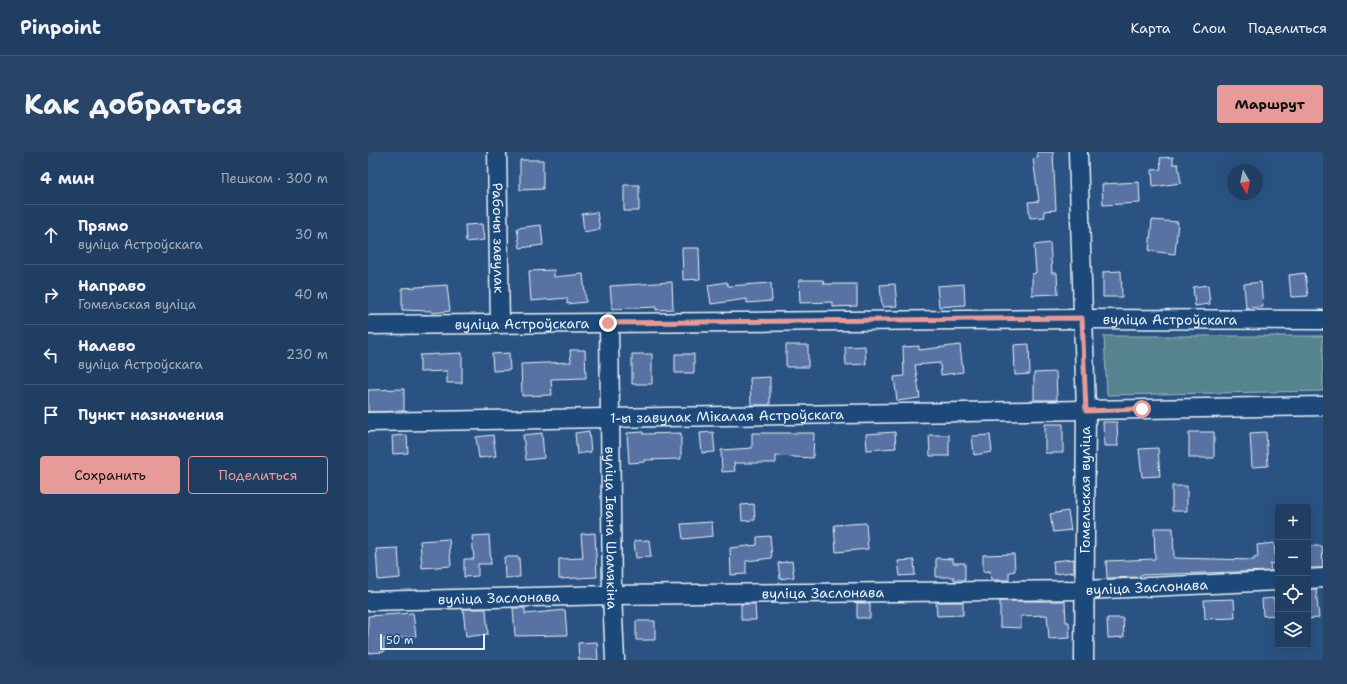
<!DOCTYPE html>
<html lang="ru">
<head>
<meta charset="utf-8">
<style>
	:root { --surface:#203e62; --page:#284568; --text:#f1f3f6; --muted:#a2aebe; --line:#3d5777; --accent:#e69b98 }
	body { margin:0; font-family:"Shantell Sans",sans-serif; background:var(--page); color:var(--text) }
	.controls { position:absolute; right:12px; bottom:12px; display:grid; overflow:hidden; border-radius:4px; box-shadow:0 4px 16px #0002 }
	.controls button { width:36px; height:36px; display:grid; place-items:center; padding:0; border:0; border-bottom:1px solid var(--line); background:var(--surface); color:var(--text); font:20px sans-serif }
	.compass { position:absolute; left:859px; top:12px; width:36px; height:36px; border-radius:50%; background:var(--surface); box-shadow:0 4px 16px #0002; rotate:171deg }
	.scale { position:absolute; left:12px; bottom:10px; width:105px; box-sizing:border-box; padding-left:4px; border:2px solid #e8f1f8; border-top:0; font-size:11px; line-height:14px; white-space:nowrap; color:#e8f1f8; -webkit-text-stroke:3px #1f4a7a; paint-order:stroke }
	.stop { position:absolute; width:12px; height:12px; margin:-9px; border:3px solid #e69b98; border-radius:50%; background:#fff }
	.stop.end { background:#e69b98; border-color:#fff; box-shadow:0 1px 4px #0008 }
	.list { margin:0; padding:0; list-style:none }
	h2 { display:flex; justify-content:space-between; align-items:center; height:52px; margin:0; padding:0 16px; font-size:17px }
	h2 small { font-size:13px; font-weight:400; color:var(--muted) }
	.list li { display:grid; grid-template-columns:26px 1fr auto; gap:12px; align-items:center; box-sizing:border-box; height:60px; padding:0 16px; border-top:1px solid var(--line) }
	.list b { display:block; font-size:15px; white-space:nowrap }
	.list p { margin:0; font-size:13px; white-space:nowrap; color:var(--muted) }
	.list em { font-size:13px; font-style:normal; color:var(--muted) }
	.actions { display:flex; gap:8px; padding:12px 16px }
	.actions a { flex:1; padding:9px 0; border:1px solid var(--accent); border-radius:4px; text-align:center; font-size:14px; color:var(--accent) }
	.actions .main { background:var(--accent); color:#111 }
	.icon { flex:none; width:22px; height:22px; fill:none; stroke:currentColor; stroke-width:2; stroke-linecap:round; stroke-linejoin:round }
	.map { position:relative; flex:none; width:955px; height:508px; overflow:hidden; border-radius:4px }
	header { display:flex; align-items:center; gap:24px; box-sizing:border-box; height:56px; padding:0 20px; background:var(--surface); border-bottom:1px solid var(--line) }
	header strong { font-size:19px }
	nav { display:flex; gap:22px; margin-inline-start:auto; font-size:14px }
	.intro { display:flex; align-items:center; justify-content:space-between; box-sizing:border-box; height:96px; padding:0 24px }
	h1 { margin:0; font-size:28px }
	.button { padding:10px 18px; border-radius:4px; background:var(--accent); color:#111; font-size:14px; font-weight:700 }
	main { display:flex; gap:24px; padding:0 24px }
	aside { flex:1; background:var(--surface); border-radius:4px; box-shadow:0 4px 16px #0002 }
	.map>svg:first-child { display:block }
</style>
</head>
<body>
<header>
<strong>Pinpoint</strong>
<nav><a>Карта</a><a>Слои</a><a>Поделиться</a></nav>
</header>
<div class="intro"><h1>Как добраться</h1><a class="button">Маршрут</a></div>
<main>
<aside>
<h2>4 мин<small>Пешком · 300 m</small></h2>
<ul class="list">
<li><svg class="icon" aria-label="ahead" viewBox="0 0 24 24"><path d="M12 20V5M6 11l6-6 6 6"/></svg><div><b>Прямо</b><p>вуліца Астроўскага</p></div><em>30 m</em></li>
<li><svg class="icon" aria-label="right" viewBox="0 0 24 24"><path d="M7 20v-9h11M14 6l5 5-5 5"/></svg><div><b>Направо</b><p>Гомельская вуліца</p></div><em>40 m</em></li>
<li><svg class="icon" aria-label="left" viewBox="0 0 24 24"><path d="M17 20v-9H6M10 6l-5 5 5 5"/></svg><div><b>Налево</b><p>вуліца Астроўскага</p></div><em>230 m</em></li>
<li><svg class="icon" aria-label="arrive" viewBox="0 0 24 24"><path d="M6 21V4h12l-3 4 3 4H6"/></svg><div><b>Пункт назначения</b></div></li>
</ul>
<div class="actions"><a class="main">Сохранить</a><a>Поделиться</a></div>
</aside>
<div class="map">
<svg width="955" height="508" viewBox="0 0 955 508">
	<rect width="100%" height="100%" fill="#2a5282"/>
	<filter id="ink" filterUnits="userSpaceOnUse"><feTurbulence type="fractalNoise" baseFrequency=".025" numOctaves="2"/><feDisplacementMap in="SourceGraphic" scale="8" xChannelSelector="R" yChannelSelector="G"/><feConvolveMatrix kernelMatrix="1 2 1 2 8 2 1 2 1" color-interpolation-filters="sRGB"/></filter>
	<g filter="url(#ink)">
		<path fill="#54848e" stroke="#9ebac3" d="M736 184H955V239L739 243Z"/>
		<path fill="#5873a3" stroke="#e8f1f8" d="M669 0H685L688 58 676 59 677 65 662 66 660 50 671 49 665 7 670 6Z
			M805 5V12H810L813 31 785 35 784 18 793 17 792 6Z
			M152 8H175V37L152 38Z
			M771 30 772 51 735 53 734 32Z
			M256 33H271V59H256Z
			M229 60 232 77 216 80 214 62Z
			M784 68 810 70 807 102 781 99Z
			M114 72 116 88 98 90 97 73Z
			M173 73 175 93 152 96 149 76Z
			M682 91 684 121H689L690 142 664 143V122L668 121 666 93Z
			M314 96H331L332 127 315 128Z
			M186 118V125L215 122 218 150 199 152V146L163 149 161 119Z
			M753 119 754 145H735V120Z
			M937 121 940 144 923 145 921 123Z
			M431 128H455L456 132H489V154L465 155V150L432 151Z
			M304 130 305 157 288 158V155L244 157 242 134Z
			M359 130 360 134 403 131 404 149 379 151V147L343 152 340 133Z
			M893 130 895 155 878 156 876 132Z
			M527 132 529 154 514 155 512 133Z
			M596 132 597 153 571 155 569 134Z
			M79 133 82 159 64 161V159L34 158V136Z
			M840 133 842 152 827 154 825 135Z
			M661 192 662 222 647 223 646 193Z
			M418 193H440V215H418Z
			M592 193 595 220 573 223 572 211 547 213 552 246 529 249 526 225 536 224 535 195 551 194V198Z
			M497 194 498 212 478 213 477 195Z
			M202 198H217L218 226 183 227 184 243 154 244 153 212 203 210Z
			M94 201V231H79V219L52 220V203Z
			M141 201 142 218 125 219 124 202Z
			M264 202H284V232H264Z
			M307 202H326V221H307Z
			M688 220 689 248H666V221Z
			M402 225V253H383L382 226Z
			M36 237V259L0 260V238Z
			M735 270H749L750 294H736Z
			M677 272H695V301H677Z
			M221 279 223 300 209 302 207 281Z
			M275 280V282L313 281V307L277 308V310L261 311 259 281Z
			M345 280 347 300 334 301 332 281Z
			M527 280 528 296 499 298 498 282Z
			M821 280H846V306H821Z
			M898 280 900 314 884 315 882 281Z
			M174 281 176 306 158 308 155 283Z
			M384 281H446L445 306 408 304V311H366L367 319 354 320 353 298 384 296Z
			M39 283 40 301 25 302 24 284Z
			M125 283 128 304 111 306 108 285Z
			M561 283H581V304H562Z
			M622 283 624 300 606 303 604 284Z
			M790 296 792 324 774 325 771 297Z
			M804 334H819V359H804Z
			M386 352 387 368 374 369 373 353Z
			M700 359 703 378 685 380 682 362Z
			M344 370 345 384 315 387 313 372Z
			M498 371 500 397 468 400 466 373Z
			M786 376H805L806 406 886 408V406L890 405 889 393 906 391 908 411 902 412 903 419 772 423V425L739 426 738 409 787 407Z
			M227 381 229 425 191 427V407L215 406 213 382Z
			M121 383 123 412H110V424L96 425V407H106L104 384Z
			M402 384 404 406 378 409V422L363 423 362 396 389 393V385Z
			M81 387 83 414 54 416 52 389Z
			M281 388 283 405 268 406 266 389Z
			M940 394H954L955 416H940Z
			M30 396 32 426 10 428 8 397Z
			M646 402 647 419 641 420V428H623L622 419 615 420V403Z
			M136 405H151L152 425 137 426Z
			M568 406 585 407V411H597V428H586V425H568Z
			M706 407V420L686 422 685 409Z
			M546 408 547 423 532 424 530 409Z
			M424 409 426 425 412 427 410 411Z
			M940 437H948L951 466 940 467Z
			M906 446 907 463 895 464 894 447Z
			M866 447 867 466 837 467 836 448Z
			M632 449H697L698 470H701L702 486 681 487 679 463 653 464V476L632 475Z
			M568 450H595V463L569 464Z
			M489 451H502V466H489Z
			M373 452H387L388 468H373Z
			M145 456H157V462L197 458 199 483 147 484Z
			M95 457H118L120 482 98 485Z
			M45 461 48 484 16 487V500L0 501V464Z
			M739 466H755L756 485 740 486Z
			M268 469H287V488H268Z
			M229 490 230 508H211L210 491Z"/>
		<g fill="none" stroke-linecap="round" stroke-linejoin="round">
			<g stroke="#e8f1f8" stroke-width="21">
				<g id="minor">
					<path id="s1" d="M129 0 132 171"/>
					<path d="M710 0 718 259 716 508"/>
					<path id="s2" d="M241 171 244 443 247 508"/>
					<path id="s3" d="M0 173 714 167 955 168"/>
					<path id="s4" d="M0 270 955 254"/>
					<path d="M940 427 955 426"/>
					<path id="s5" d="M0 449 244 443 717 438 910 429"/>
				</g>
			</g>
			<use href="#minor" stroke="#1f4a7a" stroke-width="18"/>
		</g>
	</g>
	<g fill="none" stroke-linecap="round" stroke-linejoin="round" filter="url(#ink)">
		<path stroke="#e69b98" stroke-width="5" d="M240 171 714 166 718 259 774 257"/>
	</g>
	<g text-anchor="middle" stroke-width="3" stroke-linejoin="round" paint-order="stroke">
		<g font-size="14" fill="#e8f1f8" stroke="#1f4a7a">
			<text dy="5" stroke="none"><textPath href="#s1" startOffset="86">Рабочы завулак</textPath></text>
			<text dy="5" stroke="none"><textPath href="#s3" startOffset="802">вуліца Астроўскага</textPath></text>
			<text dy="5" stroke="none"><textPath href="#s3" startOffset="154">вуліца Астроўскага</textPath></text>
			<text dy="5" stroke="none"><textPath href="#s4" startOffset="359">1-ы завулак Мікалая Астроўскага</textPath></text>
			<text transform="translate(717 338) rotate(-90)" y="5">Гомельская вуліца</text>
			<text dy="5" stroke="none"><textPath href="#s2" startOffset="205">вуліца Івана Шамякіна</textPath></text>
			<text dy="5" stroke="none"><textPath href="#s5" startOffset="779">вуліца Заслонава</textPath></text>
			<text dy="5" stroke="none"><textPath href="#s5" startOffset="455">вуліца Заслонава</textPath></text>
			<text dy="5" stroke="none"><textPath href="#s5" startOffset="131">вуліца Заслонава</textPath></text>
		</g>
	</g>
</svg>
<div class="controls">
<button>+</button>
<button>−</button>
<button><svg class="icon" aria-label="locate" viewBox="0 0 24 24"><circle cx="12" cy="12" r="6"/><path d="M12 2v4M12 18v4M2 12h4M18 12h4"/></svg></button>
<button><svg class="icon" aria-label="layers" viewBox="0 0 24 24"><path d="M12 4l9 5-9 5-9-5zM3 14l9 5 9-5"/></svg></button>
</div>
<svg class="compass" viewBox="-18 -18 36 36"><path d="M0-13l5 13h-10z" fill="#e53935"/><path d="M0 13l5-13h-10z" fill="#a2aebe"/></svg>
<div class="scale">50 m</div>
<div class="stop" style="left:774px;top:257px"></div>
<div class="stop end" style="left:240px;top:171px"></div>
</div>
</main>
</body>
</html>
